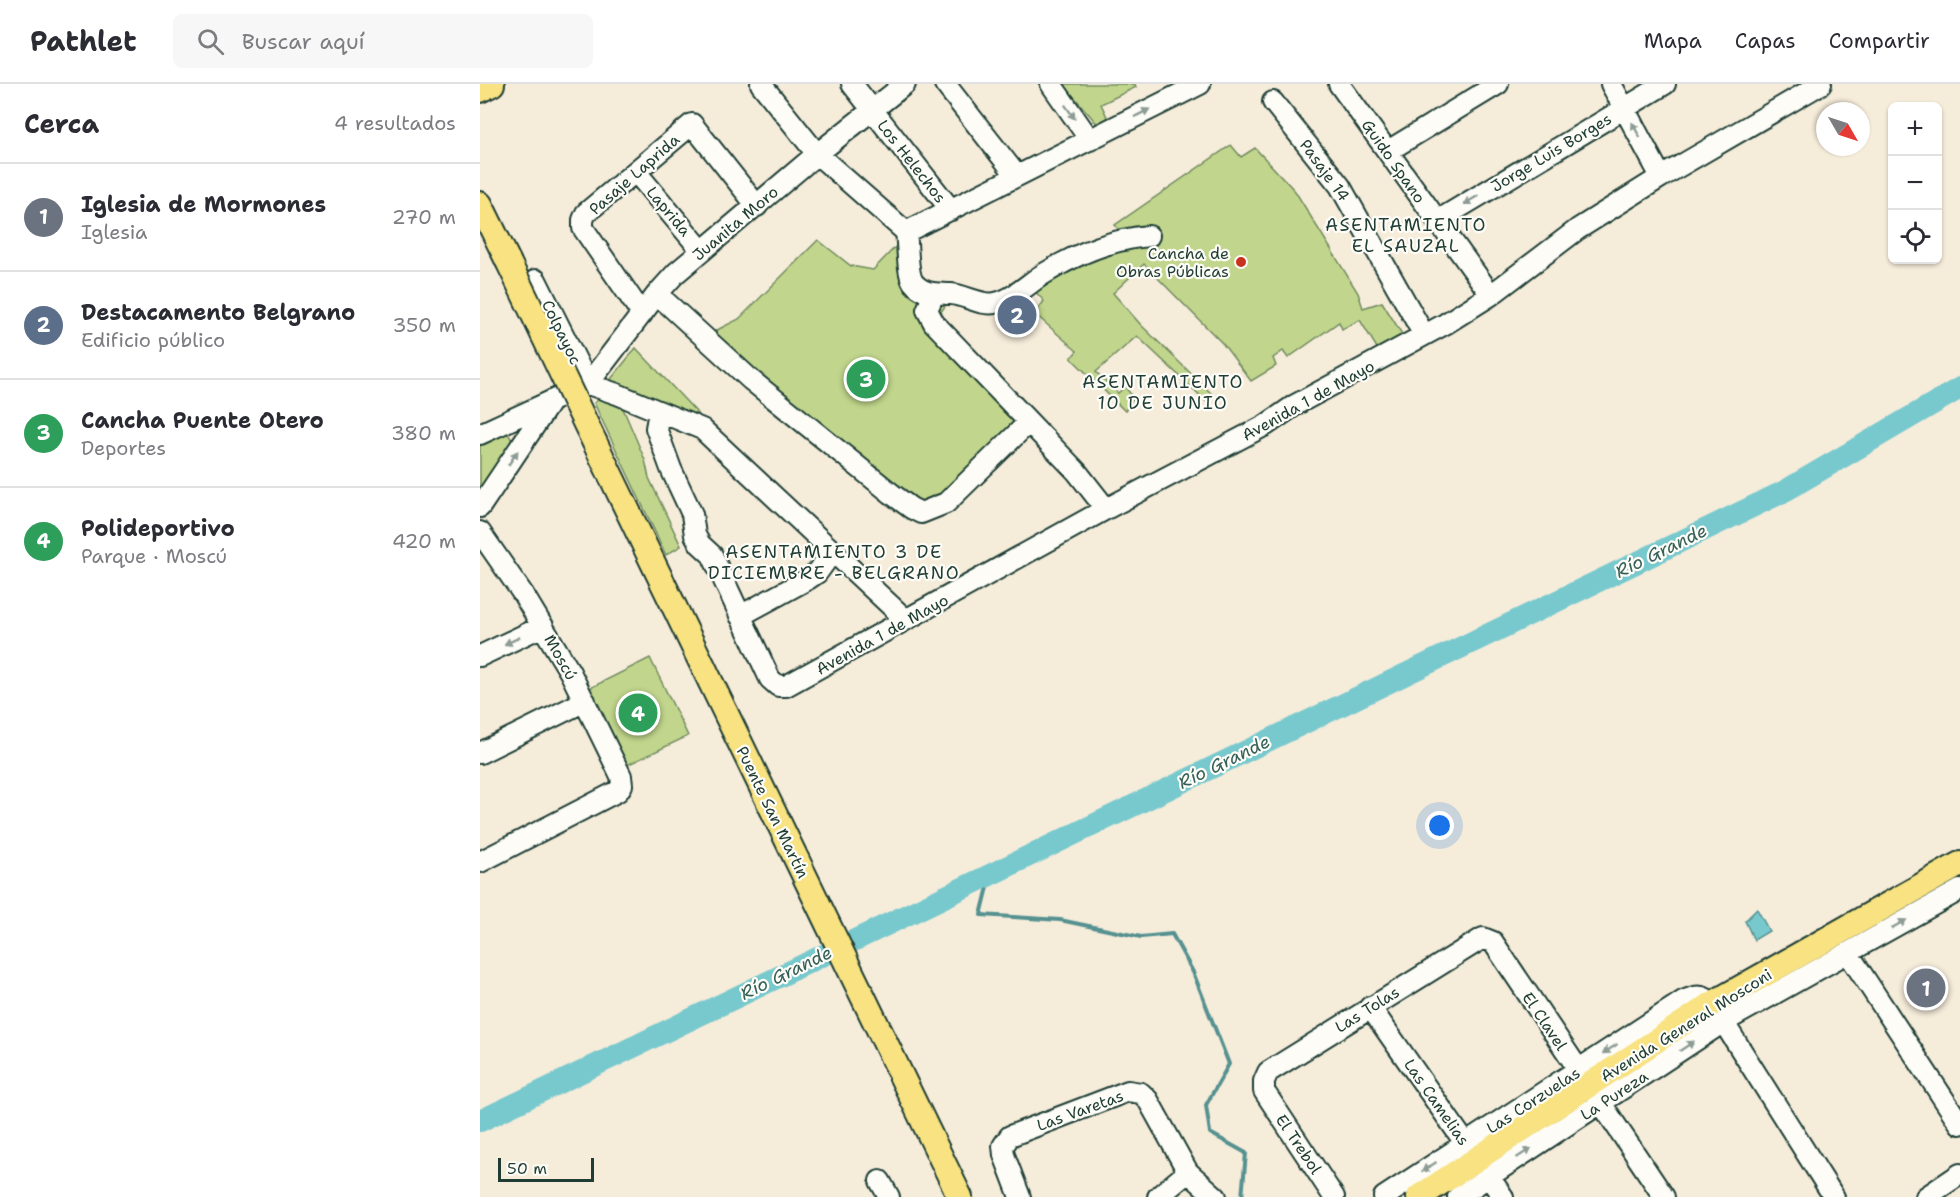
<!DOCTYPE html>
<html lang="es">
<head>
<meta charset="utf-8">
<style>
	:root { --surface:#fff; --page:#f7f7f7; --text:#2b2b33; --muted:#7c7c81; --line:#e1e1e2; --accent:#b45309 }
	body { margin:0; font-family:"Shantell Sans",sans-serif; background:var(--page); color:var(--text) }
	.controls { position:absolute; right:18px; top:18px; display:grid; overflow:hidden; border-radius:9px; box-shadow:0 2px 4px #0004 }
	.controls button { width:54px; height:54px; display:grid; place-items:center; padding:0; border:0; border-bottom:2px solid var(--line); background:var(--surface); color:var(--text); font:30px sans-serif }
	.compass { position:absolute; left:1336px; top:18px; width:54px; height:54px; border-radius:50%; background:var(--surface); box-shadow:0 2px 4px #0004; rotate:129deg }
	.scale { position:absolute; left:18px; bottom:15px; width:96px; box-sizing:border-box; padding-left:6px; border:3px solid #1f3d34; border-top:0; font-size:16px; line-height:21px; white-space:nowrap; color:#1f3d34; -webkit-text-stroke:4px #fdfcf7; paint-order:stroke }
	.you { position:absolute; left:960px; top:742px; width:21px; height:21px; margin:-15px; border:4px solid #fff; border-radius:50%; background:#1a73e8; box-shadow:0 0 0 9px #1a73e833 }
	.badge { display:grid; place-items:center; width:39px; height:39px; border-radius:50%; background:var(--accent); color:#fff; font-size:20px; font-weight:700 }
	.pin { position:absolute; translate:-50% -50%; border:3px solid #fff; box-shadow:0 2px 6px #0006 }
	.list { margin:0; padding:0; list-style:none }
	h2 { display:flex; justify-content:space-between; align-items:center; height:78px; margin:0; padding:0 24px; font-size:26px }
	h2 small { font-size:20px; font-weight:400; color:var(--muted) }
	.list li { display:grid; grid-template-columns:39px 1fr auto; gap:18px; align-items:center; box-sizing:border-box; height:108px; padding:0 24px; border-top:2px solid var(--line) }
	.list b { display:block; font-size:22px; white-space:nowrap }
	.list p { margin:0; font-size:20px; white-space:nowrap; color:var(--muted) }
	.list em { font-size:20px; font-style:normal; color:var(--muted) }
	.icon { flex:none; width:33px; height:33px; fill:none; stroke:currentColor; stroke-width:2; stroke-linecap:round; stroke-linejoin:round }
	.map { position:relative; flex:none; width:1480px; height:1113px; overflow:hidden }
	header { display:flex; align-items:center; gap:36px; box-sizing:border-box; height:84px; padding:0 30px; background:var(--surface); border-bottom:2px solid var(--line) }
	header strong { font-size:28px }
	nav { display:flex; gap:33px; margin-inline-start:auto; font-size:21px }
	.search { width:420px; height:54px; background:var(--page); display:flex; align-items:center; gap:15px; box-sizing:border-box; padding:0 21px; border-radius:9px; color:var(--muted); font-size:22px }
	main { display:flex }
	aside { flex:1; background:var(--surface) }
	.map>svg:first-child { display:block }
</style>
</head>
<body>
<header>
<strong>Pathlet</strong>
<div class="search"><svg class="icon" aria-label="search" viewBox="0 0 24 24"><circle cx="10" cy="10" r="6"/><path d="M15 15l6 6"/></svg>Buscar aquí</div>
<nav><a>Mapa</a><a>Capas</a><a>Compartir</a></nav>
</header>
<main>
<aside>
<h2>Cerca<small>4 resultados</small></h2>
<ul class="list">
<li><span class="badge" style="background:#6b7280">1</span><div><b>Iglesia de Mormones</b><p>Iglesia</p></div><em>270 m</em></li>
<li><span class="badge" style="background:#5c6f8a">2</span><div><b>Destacamento Belgrano</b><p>Edificio público</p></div><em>350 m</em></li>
<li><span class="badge" style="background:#2e9e5b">3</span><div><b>Cancha Puente Otero</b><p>Deportes</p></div><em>380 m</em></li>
<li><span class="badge" style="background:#2e9e5b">4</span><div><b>Polideportivo</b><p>Parque · Moscú</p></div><em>420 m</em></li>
</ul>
</aside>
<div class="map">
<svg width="1480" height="1113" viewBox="0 0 1480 1113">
	<rect width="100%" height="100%" fill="#f6ecda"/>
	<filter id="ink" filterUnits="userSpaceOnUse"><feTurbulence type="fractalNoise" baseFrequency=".0167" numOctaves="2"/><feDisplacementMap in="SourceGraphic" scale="12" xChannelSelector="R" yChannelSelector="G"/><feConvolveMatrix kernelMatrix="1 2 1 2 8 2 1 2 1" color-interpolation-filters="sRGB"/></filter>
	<g filter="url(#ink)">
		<path fill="#c1d68c" stroke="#708a60" stroke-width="1.5" d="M583 0H655L656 3 621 20 629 37 619 42Z
			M751 61 761 73 775 64 815 107 878 209 883 224 902 218 925 255 900 269 880 236 862 245 859 238 808 274 803 267 793 274 796 282 771 297 743 260 664 180 633 209 661 241 732 310 727 318 657 252 616 288 638 309 645 303 654 314 645 327 591 274 597 267 555 230 564 217 551 203 643 151 635 141Z
			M338 156 371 182 393 186 421 157 419 185 422 200 438 213 468 218 458 232 556 340 459 423 440 421 355 356 231 249 259 235Z
			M156 264 219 331 213 337 131 300V295Z
			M132 313 139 315 165 376 169 394 201 462 186 471 114 319 118 316Z
			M27 348 34 359 0 415V354Z
			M170 574 208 652 145 682 108 605Z"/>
		<path fill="#78c9ce" stroke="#549190" stroke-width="1.5" d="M1277 825 1289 847 1274 856 1265 837Z"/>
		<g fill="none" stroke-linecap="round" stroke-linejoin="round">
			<path stroke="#549190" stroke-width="4" d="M511 791 501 831 580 836 661 853 692 850 713 888 749 980 726 1021 730 1049 766 1069 762 1113"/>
			<path stroke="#78c9ce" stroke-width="22" d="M0 1037 1303 408 1480 304"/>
			<g stroke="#1f3d34" stroke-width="24">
				<path id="minor" d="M281 0 337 70 426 148
					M372 0 471 126
					M465 0 537 92
					M571 0 610 56
					M859 0 1011 211
					M1131 0 1181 93
					M793 18 860 102 944 251
					M908 67 1018 0
					M156 88 222 167
					M957 137 1185 0
					M426 148 720 0
					M426 148C428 161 427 189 433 198 443 211 457 209 471 210 485 211 501 222 515 219 532 216 548 200 562 191 594 171 631 155 669 152
					M56 196 108 300
					M177 210 271 296 412 410 431 424 441 429 466 419 549 338
					M454 210 447 226 454 239 597 388 626 425
					M162 230 103 144V136L106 129 212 40 277 122
					M108 300 177 210 196 189 337 70 425 0
					M179 328 176 344 191 385 212 430 215 451 220 460 232 471 290 595 298 602H306L626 425 786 341 815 321 965 240 1011 211 1098 145 1181 93 1341 0
					M0 350 108 300 137 310 222 345 425 535
					M0 423 69 320
					M0 448 43 510 90 588 141 692 142 701 138 707 0 778
					M260 532 328 495 337 489 353 467
					M0 572 63 542
					M0 669 105 617
					M1368 869 1480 1040
					M890 923 1023 1113
					M400 1097 409 1113
					M540 1113 524 1071 523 1062 530 1052 648 1007 661 1009 668 1016 708 1088 736 1113
					M678 1113 708 1088
					M854 1113 784 1007V997L788 988 1003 854 1013 858 1184 1113
					M904 1113 1203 917C1215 912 1223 909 1232 920L1354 1113
					M978 1113 1242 939 1480 806
					M1446 1113 1480 1090"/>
			</g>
			<g stroke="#1f3d34" stroke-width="28">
				<path id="major" d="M0 6 12 0
					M0 120 28 177
					M115 359 480 1113
					M939 1113 1232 920 1480 780"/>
			</g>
			<use href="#minor" stroke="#fdfcf7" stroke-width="20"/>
			<use href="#major" stroke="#f8e281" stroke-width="24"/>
			<g stroke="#1f3d34" stroke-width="28" stroke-linecap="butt">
				<path id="major-bridge" d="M28 177 115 359"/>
			</g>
			<use href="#major-bridge" stroke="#f8e281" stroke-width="24"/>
		</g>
		<defs><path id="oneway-solid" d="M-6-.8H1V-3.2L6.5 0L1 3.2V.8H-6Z" transform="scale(1.5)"/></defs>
		<g fill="#8e9c96">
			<use href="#oneway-solid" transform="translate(590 28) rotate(55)"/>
			<use href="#oneway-solid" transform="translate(662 29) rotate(-27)"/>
			<use href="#oneway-solid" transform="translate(1156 46) rotate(-118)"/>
			<use href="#oneway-solid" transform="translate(991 116) rotate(149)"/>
			<use href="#oneway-solid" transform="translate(33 374) rotate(-56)"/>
			<use href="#oneway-solid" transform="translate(32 557) rotate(155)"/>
			<use href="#oneway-solid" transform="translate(1419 840) rotate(-29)"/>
			<use href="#oneway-solid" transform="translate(1207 962) rotate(-34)"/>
			<use href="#oneway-solid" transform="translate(1130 965) rotate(147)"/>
			<use href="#oneway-solid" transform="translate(1044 1069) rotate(-33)"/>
			<use href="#oneway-solid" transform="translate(949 1083) rotate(147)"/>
		</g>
	</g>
	<circle fill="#c8321e" stroke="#fdfcf7" stroke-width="2" cx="761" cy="178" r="6"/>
	<g text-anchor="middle" stroke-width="4.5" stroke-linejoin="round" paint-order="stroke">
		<g font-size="16" fill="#1f3d34" stroke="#fdfcf7">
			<text transform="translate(1071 68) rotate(-31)" y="6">Jorge Luis Borges</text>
			<text transform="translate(432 77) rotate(52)" y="6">Los Helechos</text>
			<text transform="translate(914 77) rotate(55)" y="6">Guido Spano</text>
			<text transform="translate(845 86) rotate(54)" y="6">Pasaje 14</text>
			<text transform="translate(154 90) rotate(-41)" y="6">Pasaje Laprida</text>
			<text transform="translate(189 127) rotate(50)" y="6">Laprida</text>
			<text transform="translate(255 139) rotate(-40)" y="6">Juanita Moro</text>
			<text transform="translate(82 248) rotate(64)" y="6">Colpayoc</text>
			<text transform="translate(828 316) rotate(-29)" y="6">Avenida 1 de Mayo</text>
			<text transform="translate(402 550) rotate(-29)" y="6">Avenida 1 de Mayo</text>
			<text transform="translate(81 573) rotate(61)" y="6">Moscú</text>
			<text transform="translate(293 728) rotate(64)" y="6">Puente San Martín</text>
			<text transform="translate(887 925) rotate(-32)" y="6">Las Tolas</text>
			<text transform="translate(1065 937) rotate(56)" y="6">El Clavel</text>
			<text transform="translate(1206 941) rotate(-32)" y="6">Avenida General Mosconi</text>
			<text transform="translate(1134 1011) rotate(-33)" y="6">La Pureza</text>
			<text transform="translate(1053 1016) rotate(-33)" y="6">Las Corzuelas</text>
			<text transform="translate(957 1018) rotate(55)" y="6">Las Camelias</text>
			<text transform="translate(600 1026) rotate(-20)" y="6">Las Varetas</text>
			<text transform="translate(819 1060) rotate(56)" y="6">El Trebol</text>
		</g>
		<g font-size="16" fill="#1f3d34" stroke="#fdfcf7" text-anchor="end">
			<text x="749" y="175">Cancha de<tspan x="749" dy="18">Obras Públicas</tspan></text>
		</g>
		<g font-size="18" letter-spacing="1.5" fill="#1f3d34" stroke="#fdfcf7">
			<text x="926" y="147">ASENTAMIENTO<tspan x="926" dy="21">EL SAUZAL</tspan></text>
			<text x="683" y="304">ASENTAMIENTO<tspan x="683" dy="21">10 DE JUNIO</tspan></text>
			<text x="354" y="474">ASENTAMIENTO 3 DE<tspan x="354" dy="21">DICIEMBRE - BELGRANO</tspan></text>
		</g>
		<g font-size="18" font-style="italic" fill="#35605a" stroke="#fdfcf7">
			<text transform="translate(1181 467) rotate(-26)" y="6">Río Grande</text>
			<text transform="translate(744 678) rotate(-26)" y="6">Río Grande</text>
			<text transform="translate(306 889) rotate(-26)" y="6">Río Grande</text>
		</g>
	</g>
</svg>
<div class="controls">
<button>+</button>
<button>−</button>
<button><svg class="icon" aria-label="locate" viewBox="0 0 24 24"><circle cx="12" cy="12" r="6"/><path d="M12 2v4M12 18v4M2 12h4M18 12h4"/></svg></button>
</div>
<svg class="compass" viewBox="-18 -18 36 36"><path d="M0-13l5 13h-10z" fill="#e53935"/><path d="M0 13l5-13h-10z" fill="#7c7c81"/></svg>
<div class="scale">50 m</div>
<div class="you"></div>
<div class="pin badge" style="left:1446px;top:904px;background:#6b7280">1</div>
<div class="pin badge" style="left:537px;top:231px;background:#5c6f8a">2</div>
<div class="pin badge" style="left:386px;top:295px;background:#2e9e5b">3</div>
<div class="pin badge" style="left:158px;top:629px;background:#2e9e5b">4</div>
</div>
</main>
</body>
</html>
